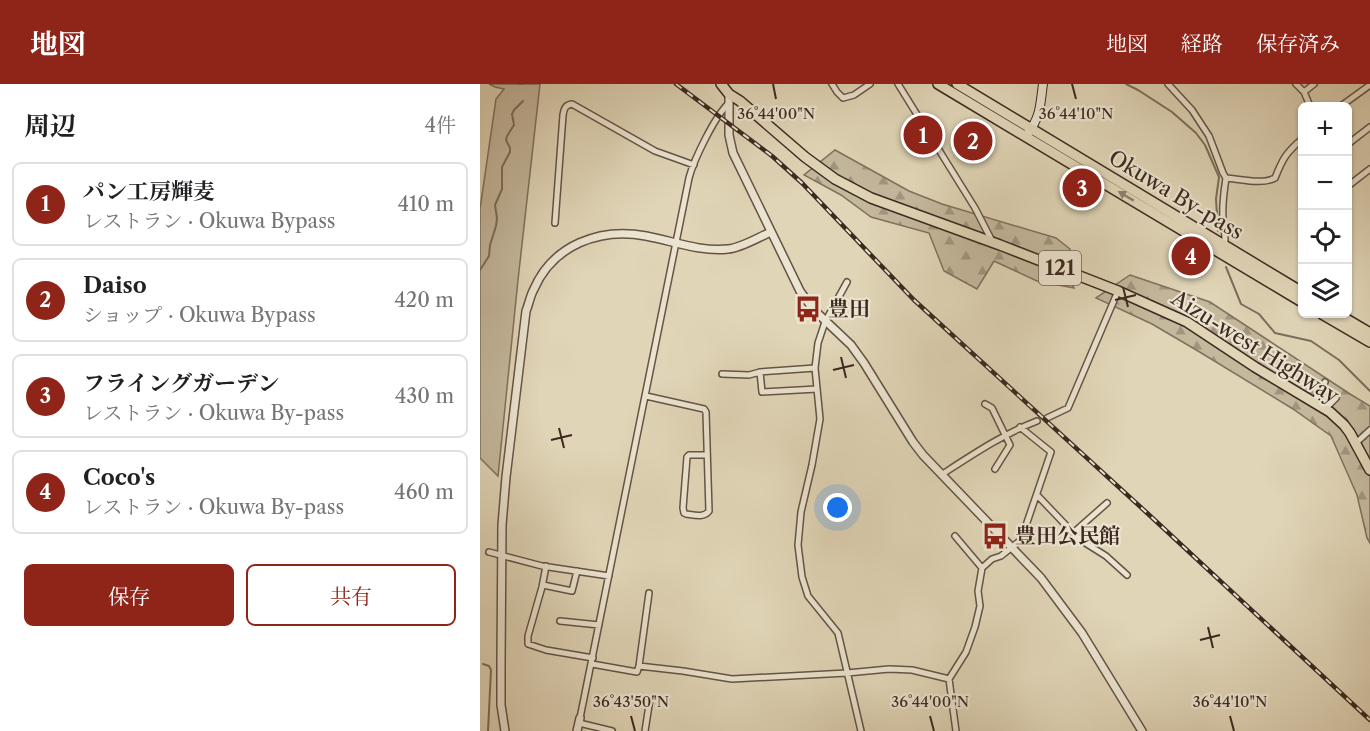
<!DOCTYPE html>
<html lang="ja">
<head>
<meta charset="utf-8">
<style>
	:root { --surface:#fff; --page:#f2f2f2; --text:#202124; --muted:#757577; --line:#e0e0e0; --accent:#8f2418 }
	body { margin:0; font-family:"Libre Caslon Text","Noto Serif JP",serif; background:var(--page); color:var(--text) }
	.controls { position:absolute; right:18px; top:18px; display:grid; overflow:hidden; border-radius:9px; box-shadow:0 2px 4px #0004 }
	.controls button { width:54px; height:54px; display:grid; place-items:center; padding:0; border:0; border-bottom:2px solid var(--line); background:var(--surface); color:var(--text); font:30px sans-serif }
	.you { position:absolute; left:358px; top:424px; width:21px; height:21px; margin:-15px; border:4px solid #fff; border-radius:50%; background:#1a73e8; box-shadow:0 0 0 9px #1a73e833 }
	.badge { display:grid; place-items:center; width:39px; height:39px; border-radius:50%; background:var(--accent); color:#fff; font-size:20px; font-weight:700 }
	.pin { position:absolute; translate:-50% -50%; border:3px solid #fff; box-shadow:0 2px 6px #0006 }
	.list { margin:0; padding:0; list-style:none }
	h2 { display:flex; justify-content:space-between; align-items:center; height:78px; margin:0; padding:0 24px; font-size:26px }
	h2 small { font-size:20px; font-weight:400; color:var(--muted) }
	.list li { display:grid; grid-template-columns:39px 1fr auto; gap:18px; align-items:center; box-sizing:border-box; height:84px; margin:0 12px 12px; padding:0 12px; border:2px solid var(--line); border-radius:9px }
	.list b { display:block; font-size:22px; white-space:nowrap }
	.list p { margin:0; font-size:20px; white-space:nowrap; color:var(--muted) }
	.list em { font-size:20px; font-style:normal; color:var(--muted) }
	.actions { display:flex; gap:12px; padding:18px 24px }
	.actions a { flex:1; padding:14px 0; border:2px solid var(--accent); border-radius:9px; text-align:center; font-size:21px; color:var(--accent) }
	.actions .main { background:var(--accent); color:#fff }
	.icon { flex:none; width:33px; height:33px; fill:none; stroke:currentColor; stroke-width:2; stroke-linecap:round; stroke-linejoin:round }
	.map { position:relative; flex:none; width:890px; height:647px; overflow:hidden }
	header { display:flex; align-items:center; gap:36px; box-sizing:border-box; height:84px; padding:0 30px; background:var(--accent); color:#fff }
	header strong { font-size:28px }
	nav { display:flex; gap:33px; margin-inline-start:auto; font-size:21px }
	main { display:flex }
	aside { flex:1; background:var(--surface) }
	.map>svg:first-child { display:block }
</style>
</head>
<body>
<header>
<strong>地図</strong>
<nav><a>地図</a><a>経路</a><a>保存済み</a></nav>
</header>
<main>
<aside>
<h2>周辺<small>4件</small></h2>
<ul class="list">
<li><span class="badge">1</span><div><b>パン工房輝麦</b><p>レストラン · Okuwa Bypass</p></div><em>410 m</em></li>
<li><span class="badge">2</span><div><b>Daiso</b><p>ショップ · Okuwa Bypass</p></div><em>420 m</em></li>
<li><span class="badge">3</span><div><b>フライングガーデン</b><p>レストラン · Okuwa By-pass</p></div><em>430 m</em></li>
<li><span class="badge">4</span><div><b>Coco's</b><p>レストラン · Okuwa By-pass</p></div><em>460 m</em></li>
</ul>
<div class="actions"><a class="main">保存</a><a>共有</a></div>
</aside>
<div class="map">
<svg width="890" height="647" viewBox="0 0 890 647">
	<defs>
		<pattern id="forest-firs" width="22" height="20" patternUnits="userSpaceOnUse" patternTransform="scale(1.5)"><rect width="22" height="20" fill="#c4b89d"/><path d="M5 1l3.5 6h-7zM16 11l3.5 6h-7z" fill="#a09680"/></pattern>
	</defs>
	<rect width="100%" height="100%" fill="#e0d5b7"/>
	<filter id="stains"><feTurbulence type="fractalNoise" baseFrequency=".00333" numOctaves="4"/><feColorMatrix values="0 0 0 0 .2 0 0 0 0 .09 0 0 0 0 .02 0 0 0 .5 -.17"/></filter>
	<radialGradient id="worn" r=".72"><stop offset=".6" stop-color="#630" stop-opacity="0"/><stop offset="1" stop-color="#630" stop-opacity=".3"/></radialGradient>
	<path fill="#c4b89d" stroke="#80705e" stroke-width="1.5" d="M9 0H60L38 196 18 392 0 374V125L16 15 24 5 15 3Z"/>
	<path fill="url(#forest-firs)" stroke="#80705e" stroke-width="1.5" d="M355 66 429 107 462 120 576 154 590 165V196L594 204 557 197 514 177 497 205 464 187 449 149 391 133 361 111 324 91Z
		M650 191 730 218 870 310 890 322V459L887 454 877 411 851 352 813 325 718 267 672 240 616 214Z"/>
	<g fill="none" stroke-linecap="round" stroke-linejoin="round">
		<path stroke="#7d6d5c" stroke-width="2" d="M39 0H43
			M646 0 658 6 692 28 716 49 725 61 739 93 736 115 738 147
			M746 183 761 220 779 230 795 249 831 257 859 276 890 307
			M0 186 9 172 10 161 16 142 17 134 15 121 22 105V83L30 68V64L26 56 27 52 34 41 32 30 34 26 43 17
			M3 580 9 582 11 586 8 647"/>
		<g stroke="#655446" stroke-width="8">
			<path id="minor" d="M352 0 357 8 363 14 374 11 390 0
				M418 0 495 124 512 157
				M688 0 712 26 729 52 743 89 746 94C761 95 782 101 795 94 803 74 806 69 822 55
				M816 0 824 8 830 22
				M824 8 834 0
				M861 22 890 1
				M868 60 890 43
				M868 102 890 85
				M75 139 83 31C84 25 85 21 92 20L175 67 214 81
				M744 164C747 153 743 144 743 134 742 121 744 107 746 94
				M367 198 345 238 338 259 335 284 340 335 332 381 321 428 318 461 322 493 328 512 358 549 381 647
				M280 288 282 308 337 305
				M242 290 269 291 280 288 335 284
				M166 312 224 325 226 328 229 427C224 434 214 431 206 430L204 429 203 424 207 373 209 371H227
				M834 318 845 298
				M505 320 512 324 530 361 515 385
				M845 325 856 314
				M567 334 588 324 638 207
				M876 359 890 346
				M461 391C492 371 523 350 557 337
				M557 411 599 455 626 472 647 491
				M593 449 627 419
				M475 452 502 484
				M9 468 62 482 129 492
				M66 482 62 503 48 552V560L66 566 113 574
				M63 501 92 507 97 487
				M80 537 119 541
				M112 580 157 588 159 582 203 587 252 595 367 589 409 585 432 586 469 595
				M159 582 169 509
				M100 634 209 94C214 75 235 32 249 19
				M99 639 132 647
				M165 647 170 615
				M476 647 469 595 486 568 495 543 500 522 498 507 502 484 512 475 521 472 541 456 571 368 540 343"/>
		</g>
		<g stroke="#655446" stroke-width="10">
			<path id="tertiary" d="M249 10V51L253 69 320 207 333 225 371 261 384 279 433 358 443 371 561 494 602 549 662 647
				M25 647 21 621V578L22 441 26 393 46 227C49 220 50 212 54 205 73 161 120 143 166 152 193 157 220 168 248 165 261 164 279 153 291 148
				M97 647 100 634"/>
		</g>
		<g stroke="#3c2920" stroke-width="10">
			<path id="secondary" d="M548 49C561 32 560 21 563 0"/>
		</g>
		<g stroke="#3c2920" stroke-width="12">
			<path id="trunk" d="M241 0 249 10 260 17 325 73 355 95 391 114 520 161 638 207 707 238 775 283 850 328 864 341 870 349 890 386
				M458 0 822 218
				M477 0 822 208
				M842 230 890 258
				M858 230 890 249"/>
		</g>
		<use href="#minor" stroke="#ebe4d0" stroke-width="5"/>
		<use href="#tertiary" stroke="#ebe4d0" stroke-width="7"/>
		<use href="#secondary" stroke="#ebe4d0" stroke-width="8"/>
		<use href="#trunk" stroke="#e0d5b7" stroke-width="9"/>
		<g stroke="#3c2920" stroke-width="4.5">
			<path id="rail" d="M196 0 292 72 322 99 434 216 666 428 890 636"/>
		</g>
		<use href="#rail" stroke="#ebe4d0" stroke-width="2" stroke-dasharray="7" stroke-linecap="butt"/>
	</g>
	<defs><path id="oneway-solid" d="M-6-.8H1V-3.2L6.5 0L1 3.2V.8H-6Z" transform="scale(1.5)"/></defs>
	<use fill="#8e7f6c" href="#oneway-solid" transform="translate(646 112) rotate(-149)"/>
	<path fill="none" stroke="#3c2920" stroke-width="2" d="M293 0 296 15M592 0 596 15M643 203 648 223M635 216 656 211M361 273 366 294M353 286 374 281M79 344 84 364M71 356 92 351M728 543 733 564M720 556 740 551M151 632 155 647M450 632 454 647M750 632 754 647"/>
	<defs>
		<g id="bus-bare" transform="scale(2.07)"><path d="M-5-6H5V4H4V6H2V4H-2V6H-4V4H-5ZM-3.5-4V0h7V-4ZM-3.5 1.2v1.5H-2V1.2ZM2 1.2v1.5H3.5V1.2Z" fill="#8f2418" stroke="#ebe4d0" stroke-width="2.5" paint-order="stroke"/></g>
	</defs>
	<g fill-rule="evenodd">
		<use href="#bus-bare" x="328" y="225"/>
		<use href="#bus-bare" x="515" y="452"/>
	</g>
	<g text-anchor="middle" stroke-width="4.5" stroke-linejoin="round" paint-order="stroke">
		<rect fill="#ebe4d0" stroke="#706155" stroke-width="1.5" x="559" y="167" width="42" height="34" rx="4.5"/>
		<g font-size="20" font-weight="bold" fill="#3c2920">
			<text x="580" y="191">121</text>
		</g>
		<g font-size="21" fill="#3c2920" stroke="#ebe4d0">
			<text transform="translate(696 111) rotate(31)" y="7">Okuwa By-pass</text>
			<text transform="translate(775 263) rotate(32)" y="7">Aizu-west Highway</text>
		</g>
		<g font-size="21" font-weight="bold" fill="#3c2920" stroke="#ebe4d0" text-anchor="start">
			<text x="348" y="232">豊田</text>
			<text x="535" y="459">豊田公民館</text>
		</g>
	</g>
	<g font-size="15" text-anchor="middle" fill="#3c2920" stroke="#ebe4d0" stroke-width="4.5" stroke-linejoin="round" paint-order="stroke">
		<text x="296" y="35">36°44'00"N</text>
		<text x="596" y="35">36°44'10"N</text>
		<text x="151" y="623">36°43'50"N</text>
		<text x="450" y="623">36°44'00"N</text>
		<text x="750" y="623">36°44'10"N</text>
	</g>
	<rect width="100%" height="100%" filter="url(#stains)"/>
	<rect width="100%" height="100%" fill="url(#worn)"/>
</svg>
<div class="controls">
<button>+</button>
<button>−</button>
<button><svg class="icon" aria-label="locate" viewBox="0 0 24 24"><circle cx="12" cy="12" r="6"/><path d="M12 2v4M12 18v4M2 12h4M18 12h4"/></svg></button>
<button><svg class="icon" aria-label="layers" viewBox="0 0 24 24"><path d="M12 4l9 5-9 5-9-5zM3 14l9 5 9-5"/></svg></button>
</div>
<div class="you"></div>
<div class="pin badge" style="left:443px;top:51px">1</div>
<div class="pin badge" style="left:493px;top:57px">2</div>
<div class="pin badge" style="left:602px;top:104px">3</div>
<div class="pin badge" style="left:711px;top:172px">4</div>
</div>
</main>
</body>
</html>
